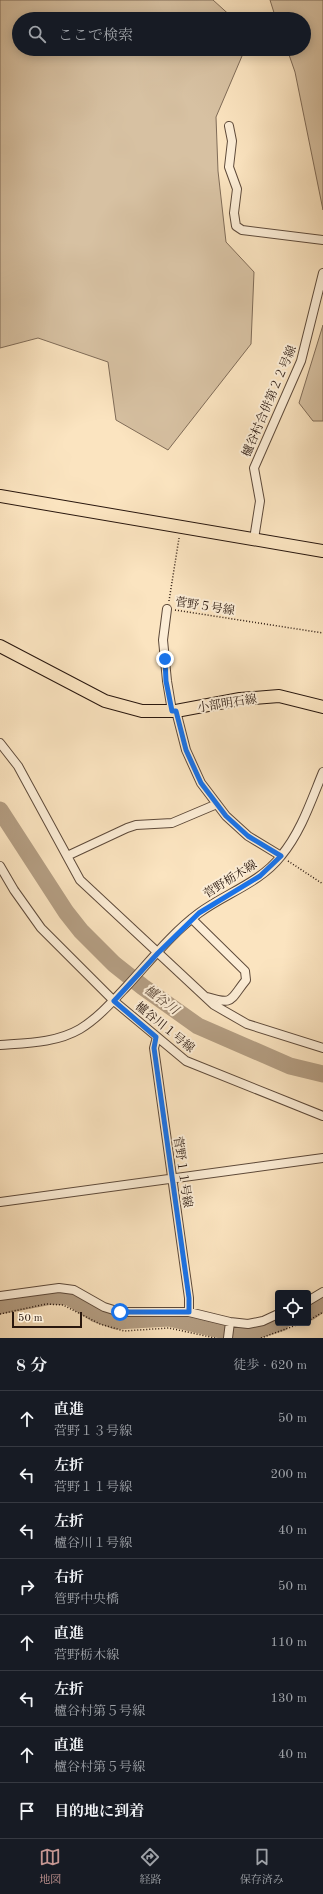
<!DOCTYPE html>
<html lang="ja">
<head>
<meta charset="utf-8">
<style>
	:root { --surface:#171b24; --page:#20242c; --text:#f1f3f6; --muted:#9ea1a6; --line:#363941; --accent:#c59692 }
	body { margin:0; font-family:"Old Standard TT","Noto Serif JP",serif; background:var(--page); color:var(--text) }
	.controls { position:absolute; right:12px; bottom:12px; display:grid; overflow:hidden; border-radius:4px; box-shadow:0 2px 10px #0003 }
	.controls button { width:36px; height:36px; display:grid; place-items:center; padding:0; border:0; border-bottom:1px solid var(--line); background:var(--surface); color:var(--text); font:20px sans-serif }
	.scale { position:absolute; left:12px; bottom:10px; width:70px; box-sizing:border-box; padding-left:4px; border:2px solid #29170e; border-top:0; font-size:11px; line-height:14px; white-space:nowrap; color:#29170e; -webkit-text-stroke:3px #fcedd6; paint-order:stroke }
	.stop { position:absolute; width:12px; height:12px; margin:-9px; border:3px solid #1a73e8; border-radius:50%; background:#fff }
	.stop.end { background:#1a73e8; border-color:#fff; box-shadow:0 1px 4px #0008 }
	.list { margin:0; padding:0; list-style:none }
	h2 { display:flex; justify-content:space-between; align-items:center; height:52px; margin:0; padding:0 16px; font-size:17px }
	h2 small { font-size:13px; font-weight:400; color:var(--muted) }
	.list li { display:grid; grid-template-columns:26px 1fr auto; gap:12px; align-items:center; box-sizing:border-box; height:56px; padding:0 16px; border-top:1px solid var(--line) }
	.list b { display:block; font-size:15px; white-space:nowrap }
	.list p { margin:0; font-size:13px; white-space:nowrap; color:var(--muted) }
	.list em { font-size:13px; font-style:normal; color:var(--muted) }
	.icon { flex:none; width:22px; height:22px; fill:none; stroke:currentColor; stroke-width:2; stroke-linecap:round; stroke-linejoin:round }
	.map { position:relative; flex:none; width:323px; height:1338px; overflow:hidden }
	.search { position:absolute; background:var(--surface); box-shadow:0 2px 10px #0003; left:12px; right:12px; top:12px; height:44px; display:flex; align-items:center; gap:10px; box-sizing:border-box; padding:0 14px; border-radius:22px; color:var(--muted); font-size:15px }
	.sheet { height:500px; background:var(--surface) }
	nav { display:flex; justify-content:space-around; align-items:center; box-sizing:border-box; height:56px; border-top:1px solid var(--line); background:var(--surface); font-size:11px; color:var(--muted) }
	nav a { display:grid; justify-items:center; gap:2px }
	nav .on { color:var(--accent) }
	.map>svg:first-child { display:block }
</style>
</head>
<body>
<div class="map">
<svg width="323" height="1338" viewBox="0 0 323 1338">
	<rect width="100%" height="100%" fill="#fbe4c0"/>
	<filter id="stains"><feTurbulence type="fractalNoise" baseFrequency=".005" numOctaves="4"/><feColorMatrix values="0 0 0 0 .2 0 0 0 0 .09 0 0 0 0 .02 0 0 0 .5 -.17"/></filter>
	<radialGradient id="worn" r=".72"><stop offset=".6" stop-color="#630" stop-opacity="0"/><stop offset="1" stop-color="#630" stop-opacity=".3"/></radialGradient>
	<path fill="#d7c1a2" stroke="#806c58" d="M0 0H213L234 19H19V49H245L216 117 218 171 226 242 254 272 251 344 168 450 116 420 108 362 38 338 0 348Z
		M270 0H323V210L295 72 287 49H304V19H276Z
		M323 325V421H313L299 403Z"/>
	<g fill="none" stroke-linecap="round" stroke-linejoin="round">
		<path stroke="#b49e83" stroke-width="17" d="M0 810 66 912 81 931 114 964 143 987 198 1026 290 1066 323 1074
			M0 1306 52 1296 69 1297 96 1314 116 1321 169 1318 234 1333H249L281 1323
			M308 1313 323 1303"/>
		<g stroke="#5e4a3a" stroke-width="10">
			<path id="street" d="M229 126 232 141 229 167 237 189 234 213 236 226 242 230 323 240
				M254 539 260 501 254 468 301 361 323 273
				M167 609 163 640 167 681 172 711
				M176 711 186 750 201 783 226 816 248 836 281 856
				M0 743 18 766 80 880 214 1005 247 1024 323 1048
				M67 856 127 828 136 825 172 823 217 804
				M0 866 14 890 41 928 114 1001 186 1061 323 1116
				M192 919 245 971 246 980C229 1001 234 1005 207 997
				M157 1037 154 1048 189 1298V1312
				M0 1045C27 1043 56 1043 80 1029 98 1018 112 1002 127 986 150 961 172 933 199 913 226 893 260 883 281 856 301 832 311 801 323 772
				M0 1202 323 1158
				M0 1296 59 1288 74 1290 104 1307 120 1312H189L230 1322 248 1324 263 1321 278 1314
				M308 1301 323 1292
				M228 1338 230 1322"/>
		</g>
		<g stroke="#29170e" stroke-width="14">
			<path id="primary" d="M0 496 323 551
				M0 646 105 701 142 711H176L240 699 279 696 323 707"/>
		</g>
		<path stroke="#29170e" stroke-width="1.5" stroke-dasharray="1 2" stroke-linecap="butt" d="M169 601 179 538
			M175 610 323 633
			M288 861 323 884
			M0 1314 46 1304 63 1305 100 1324 124 1331 169 1328 215 1338
			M308 1321 323 1312
			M261 1338 302 1323"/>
		<use href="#street" stroke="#fcedd6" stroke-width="8"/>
		<use href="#primary" stroke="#fbe4c0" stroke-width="12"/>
	</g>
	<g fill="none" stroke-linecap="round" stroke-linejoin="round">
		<path stroke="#1a73e8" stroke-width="5" d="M120 1312H189V1298L154 1048 156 1037 114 1001 158 953 199 913 260 876 281 856 248 836 226 816 201 783 186 750 176 711H172L166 681 165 659"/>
	</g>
	<g text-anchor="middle" stroke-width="4" stroke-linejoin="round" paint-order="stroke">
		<g font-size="12" fill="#29170e" stroke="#fcedd6">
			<text transform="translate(269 401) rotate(-67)" y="4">櫨谷村合併第２２号線</text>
			<text transform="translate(205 606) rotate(9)" y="4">菅野５号線</text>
			<text transform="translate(227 703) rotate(-9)" y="4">小部明石線</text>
			<text transform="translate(230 879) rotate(-32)" y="4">菅野栃木線</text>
			<text transform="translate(165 1027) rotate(39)" y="4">櫨谷川１号線</text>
			<text transform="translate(183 1172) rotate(82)" y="4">菅野１１号線</text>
		</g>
		<g font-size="13" font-style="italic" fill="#614d3d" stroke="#fcedd6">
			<text transform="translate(162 999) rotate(37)" y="5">櫨谷川</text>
		</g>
	</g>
	<rect width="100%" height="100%" filter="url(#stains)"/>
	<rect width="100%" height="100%" fill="url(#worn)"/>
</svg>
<div class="controls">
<button><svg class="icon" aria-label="locate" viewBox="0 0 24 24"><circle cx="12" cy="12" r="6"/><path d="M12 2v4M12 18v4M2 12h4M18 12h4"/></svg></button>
</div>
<div class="scale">50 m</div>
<div class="stop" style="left:120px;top:1312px"></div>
<div class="stop end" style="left:165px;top:659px"></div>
<div class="search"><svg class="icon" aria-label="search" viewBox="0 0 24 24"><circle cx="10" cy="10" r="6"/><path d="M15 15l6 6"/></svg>ここで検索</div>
</div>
<section class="sheet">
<h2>8 分<small>徒歩 · 620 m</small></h2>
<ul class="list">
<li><svg class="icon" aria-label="ahead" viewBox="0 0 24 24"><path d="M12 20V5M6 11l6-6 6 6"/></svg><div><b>直進</b><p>菅野１３号線</p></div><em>50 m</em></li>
<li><svg class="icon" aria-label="left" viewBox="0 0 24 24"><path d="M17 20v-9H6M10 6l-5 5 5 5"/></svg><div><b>左折</b><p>菅野１１号線</p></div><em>200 m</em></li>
<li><svg class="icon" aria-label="left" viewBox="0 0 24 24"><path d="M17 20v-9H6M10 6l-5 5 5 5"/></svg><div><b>左折</b><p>櫨谷川１号線</p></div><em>40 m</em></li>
<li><svg class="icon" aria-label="right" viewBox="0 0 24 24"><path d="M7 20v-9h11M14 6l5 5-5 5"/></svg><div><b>右折</b><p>管野中央橋</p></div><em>50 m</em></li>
<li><svg class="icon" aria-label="ahead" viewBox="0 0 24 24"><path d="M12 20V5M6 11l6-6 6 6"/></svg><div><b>直進</b><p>菅野栃木線</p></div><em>110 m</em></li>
<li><svg class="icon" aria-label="left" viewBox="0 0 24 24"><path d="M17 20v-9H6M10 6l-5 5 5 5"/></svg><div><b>左折</b><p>櫨谷村第５号線</p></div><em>130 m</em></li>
<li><svg class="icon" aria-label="ahead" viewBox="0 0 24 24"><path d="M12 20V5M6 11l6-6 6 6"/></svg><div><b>直進</b><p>櫨谷村第５号線</p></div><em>40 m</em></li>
<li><svg class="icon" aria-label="arrive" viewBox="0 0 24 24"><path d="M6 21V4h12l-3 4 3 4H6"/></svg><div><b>目的地に到着</b></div></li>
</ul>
</section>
<nav>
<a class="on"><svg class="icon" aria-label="map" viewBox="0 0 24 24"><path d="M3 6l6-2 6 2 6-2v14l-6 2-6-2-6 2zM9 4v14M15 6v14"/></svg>地図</a>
<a><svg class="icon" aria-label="directions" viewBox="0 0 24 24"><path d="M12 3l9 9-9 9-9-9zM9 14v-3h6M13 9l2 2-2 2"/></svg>経路</a>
<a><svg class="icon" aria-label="saved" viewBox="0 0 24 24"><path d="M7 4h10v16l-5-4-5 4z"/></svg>保存済み</a>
</nav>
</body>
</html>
